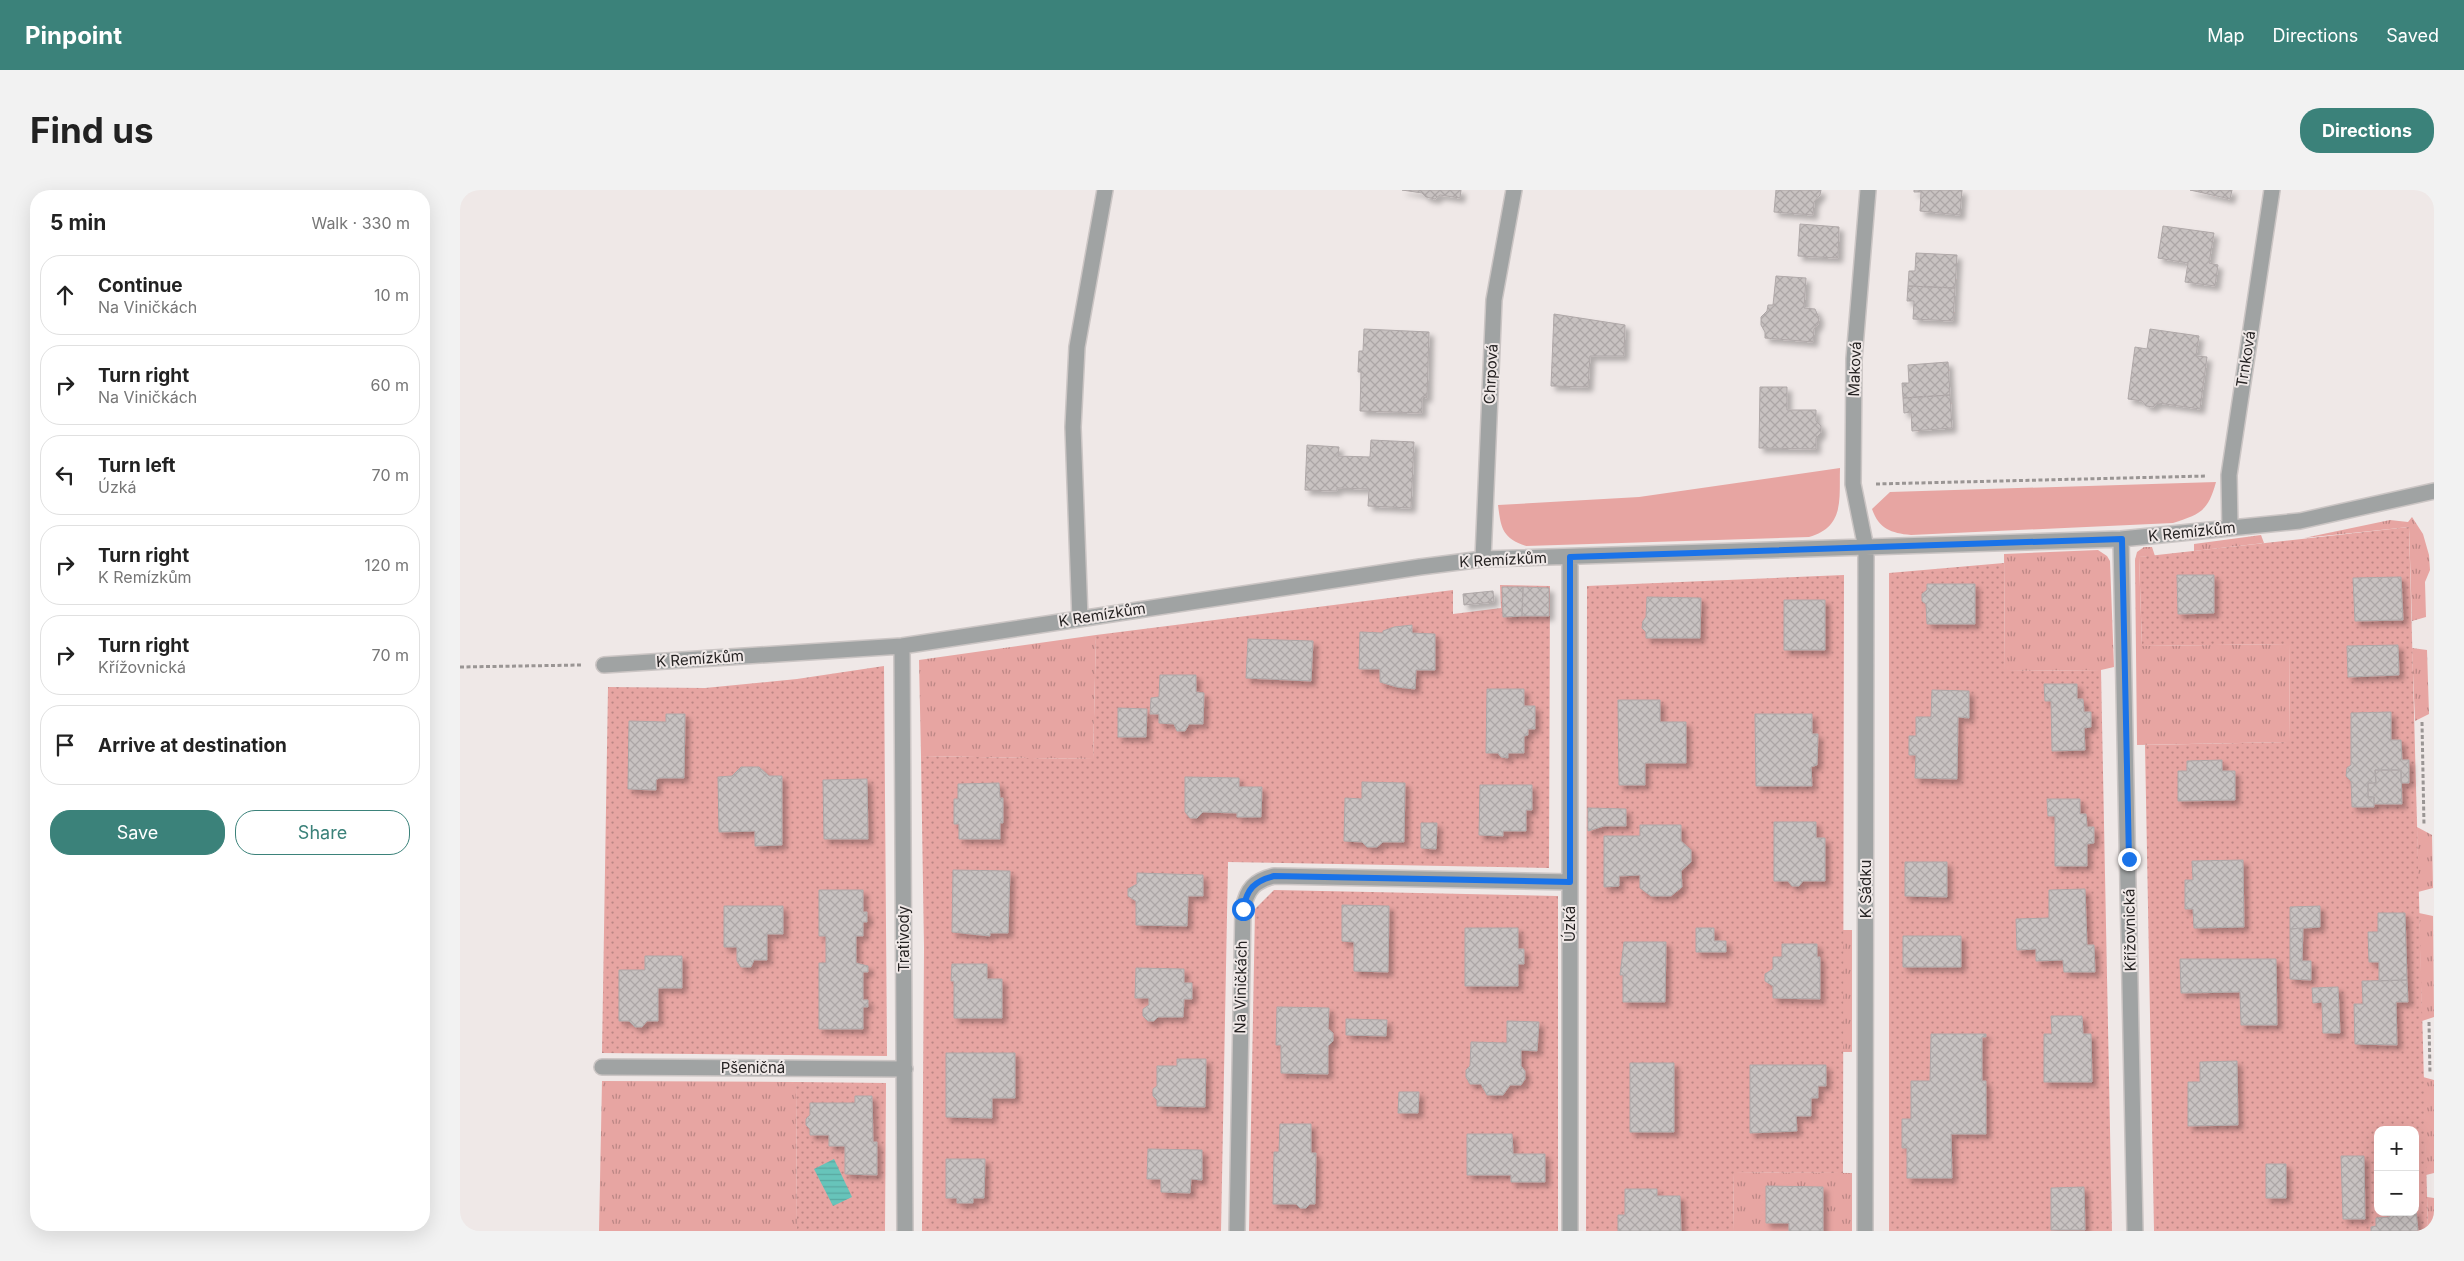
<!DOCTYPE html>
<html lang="en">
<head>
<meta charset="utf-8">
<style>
	:root { --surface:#fff; --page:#f2f2f2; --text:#222; --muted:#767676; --line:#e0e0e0; --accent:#3b827a }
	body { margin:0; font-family:Inter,sans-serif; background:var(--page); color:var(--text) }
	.controls { position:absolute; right:15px; bottom:15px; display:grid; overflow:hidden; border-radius:10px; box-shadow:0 5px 20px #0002 }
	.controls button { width:45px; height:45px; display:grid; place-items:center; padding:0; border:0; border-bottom:1px solid var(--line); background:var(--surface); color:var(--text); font:25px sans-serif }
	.stop { position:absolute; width:15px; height:15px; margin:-11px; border:4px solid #1a73e8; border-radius:50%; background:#fff }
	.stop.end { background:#1a73e8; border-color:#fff; box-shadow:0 1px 5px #0008 }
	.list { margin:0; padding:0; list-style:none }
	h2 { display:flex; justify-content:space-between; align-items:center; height:65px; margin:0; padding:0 20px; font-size:21px }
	h2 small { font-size:16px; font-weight:400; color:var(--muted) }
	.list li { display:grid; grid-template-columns:32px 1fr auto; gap:15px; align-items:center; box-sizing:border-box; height:80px; margin:0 10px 10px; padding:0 10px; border:1px solid var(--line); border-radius:20px }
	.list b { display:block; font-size:19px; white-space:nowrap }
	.list p { margin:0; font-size:16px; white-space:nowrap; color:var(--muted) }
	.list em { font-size:16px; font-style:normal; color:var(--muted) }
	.actions { display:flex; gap:10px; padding:15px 20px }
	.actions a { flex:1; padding:11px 0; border:1px solid var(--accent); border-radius:20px; text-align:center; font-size:18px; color:var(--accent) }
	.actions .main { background:var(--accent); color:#fff }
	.icon { flex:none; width:28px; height:28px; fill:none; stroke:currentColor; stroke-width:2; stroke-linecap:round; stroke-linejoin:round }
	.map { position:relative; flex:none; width:1974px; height:1041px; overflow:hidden; border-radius:20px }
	header { display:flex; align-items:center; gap:30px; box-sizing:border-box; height:70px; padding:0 25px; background:var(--accent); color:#fff }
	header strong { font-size:24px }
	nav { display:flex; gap:28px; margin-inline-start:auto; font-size:18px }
	.intro { display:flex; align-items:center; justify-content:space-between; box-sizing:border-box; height:120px; padding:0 30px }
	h1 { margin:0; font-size:35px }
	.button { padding:12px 22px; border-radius:20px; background:var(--accent); color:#fff; font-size:18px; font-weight:700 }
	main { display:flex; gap:30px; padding:0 30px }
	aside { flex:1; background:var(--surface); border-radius:20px; box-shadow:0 5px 20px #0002 }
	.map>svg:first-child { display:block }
</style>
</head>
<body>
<header>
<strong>Pinpoint</strong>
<nav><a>Map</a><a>Directions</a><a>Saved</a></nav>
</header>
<div class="intro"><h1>Find us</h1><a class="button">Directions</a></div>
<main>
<aside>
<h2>5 min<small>Walk · 330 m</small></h2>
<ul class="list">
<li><svg class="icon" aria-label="ahead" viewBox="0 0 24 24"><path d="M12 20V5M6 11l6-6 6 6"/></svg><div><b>Continue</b><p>Na Viničkách</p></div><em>10 m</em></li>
<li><svg class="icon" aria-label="right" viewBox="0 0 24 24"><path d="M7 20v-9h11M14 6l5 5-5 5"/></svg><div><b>Turn right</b><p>Na Viničkách</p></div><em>60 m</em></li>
<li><svg class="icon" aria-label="left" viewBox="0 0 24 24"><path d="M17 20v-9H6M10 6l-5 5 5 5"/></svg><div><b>Turn left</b><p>Úzká</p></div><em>70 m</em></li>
<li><svg class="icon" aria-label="right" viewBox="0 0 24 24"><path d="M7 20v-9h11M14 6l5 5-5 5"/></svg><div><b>Turn right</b><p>K Remízkům</p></div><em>120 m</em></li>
<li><svg class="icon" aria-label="right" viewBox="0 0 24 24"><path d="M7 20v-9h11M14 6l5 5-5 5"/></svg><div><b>Turn right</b><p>Křížovnická</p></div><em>70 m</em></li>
<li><svg class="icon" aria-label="arrive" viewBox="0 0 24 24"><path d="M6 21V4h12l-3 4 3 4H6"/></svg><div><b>Arrive at destination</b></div></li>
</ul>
<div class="actions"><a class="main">Save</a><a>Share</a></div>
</aside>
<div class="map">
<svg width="1974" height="1041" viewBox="0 0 1974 1041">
	<defs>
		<pattern id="grass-tufts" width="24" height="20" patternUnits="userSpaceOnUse" patternTransform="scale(1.25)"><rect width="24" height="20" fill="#e7a5a2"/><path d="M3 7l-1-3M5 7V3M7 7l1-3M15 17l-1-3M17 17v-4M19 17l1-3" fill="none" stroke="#bb8684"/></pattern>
		<pattern id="garden-dots" width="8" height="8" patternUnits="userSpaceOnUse" patternTransform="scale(1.25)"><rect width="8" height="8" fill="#e7a5a2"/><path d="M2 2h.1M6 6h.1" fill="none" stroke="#bb8684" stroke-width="1.8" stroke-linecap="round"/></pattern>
		<pattern id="water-rules" width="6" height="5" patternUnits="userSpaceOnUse" patternTransform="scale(1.25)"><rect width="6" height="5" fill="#67c4ba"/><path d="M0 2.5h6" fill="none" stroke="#59a8a0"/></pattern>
		<pattern id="building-cross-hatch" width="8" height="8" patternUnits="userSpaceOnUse" patternTransform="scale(1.25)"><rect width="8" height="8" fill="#c8c2c1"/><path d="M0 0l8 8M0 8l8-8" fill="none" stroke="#aca6a6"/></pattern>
		<filter id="shadow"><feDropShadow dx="4.5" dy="4.5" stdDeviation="2.5" flood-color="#0004"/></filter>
	</defs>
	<rect width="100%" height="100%" fill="#efe8e7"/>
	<path fill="url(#grass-tufts)" d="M1952 327 1963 344 1969 365 1970 380 1965 392 1966 427 1952 431 1949 337 1844 348 1930 330 1948 332Z
		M1801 345 1804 353 1734 361V354Z
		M1684 357H1692L1695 366 1679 367 1682 456 1829 454 1830 552 1677 555 1675 370 1677 362Z
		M1638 360 1647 366 1650 371 1654 477 1641 480 1545 481 1544 364Z
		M636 445 633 569 461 566 459 470Z
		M1952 458 1967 460 1969 524 1955 531Z
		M1957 637 1972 645 1973 698 1958 702Z
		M1959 723 1973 726 1974 827 1962 831Z
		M1383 740H1392V862H1383Z
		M1963 887 1974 890V983L1966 985Z
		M142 891 336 892 337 1041H139Z
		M1274 982 1392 983V1041H1273Z
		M1967 1007 1974 1008V1041H1968Z"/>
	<path fill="#e7a5a2" d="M1380 278C1379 309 1385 337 1349 347L1066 356C1042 348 1041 338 1038 315L1179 307Z
		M1756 292C1748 321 1741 324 1713 333L1451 345C1431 343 1419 339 1412 319L1430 302Z"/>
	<path fill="url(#garden-dots)" fill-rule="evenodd" d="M1949 337 1968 1041H1694L1685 555 1830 552 1829 454 1682 456 1679 367ZM1918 940H1955V1022H1918Z
		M1544 373 1545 481 1641 480 1652 1041H1429V383Z
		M1384 385 1383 983 1274 982 1273 1041H1126L1127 396Z
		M1040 395 1090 396 1089 678 768 672 761 1041H462L464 758 461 566 633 569 636 445 993 400V424L1041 418Z
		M424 476 427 866 142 863 148 497 245 498 337 489Z
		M814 700 1098 706V1041H789L795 719Z
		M336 892 426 893 425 1041H337Z"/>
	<path fill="url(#water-rules)" d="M374 969 392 1007 373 1016 354 979Z"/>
	<path fill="url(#building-cross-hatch)" stroke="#afa8a8" filter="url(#shadow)" d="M942 0H1001L1000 8 980 5 975 9 966 7 962 3Z
		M1316 0H1361L1360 5 1354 12 1353 25 1314 22Z
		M1454 0H1502L1500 25 1460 21 1461 2H1454Z
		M1730 0H1772L1770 9Z
		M1340 34 1379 37 1378 68 1338 66Z
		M1703 36 1754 43 1749 73 1758 75 1755 96 1725 92 1728 73 1698 68Z
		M1456 63 1497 65 1495 98 1448 96 1449 81H1455Z
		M1316 86 1346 88 1344 118 1355 119 1359 128 1358 134 1354 139 1353 152 1305 148V142L1301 135V127L1307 121 1308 115H1313Z
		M1448 96 1495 98 1493 131 1453 129 1454 111H1447Z
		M1094 124 1165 135 1164 166H1130L1128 197 1091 196Z
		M904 139 969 142 967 208 962 207V223L900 221 901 182H898L899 161H903Z
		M1690 139 1739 146 1736 166 1747 167 1740 219 1698 213 1693 217 1686 216 1682 211 1668 209 1675 157 1687 159Z
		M1488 172 1490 205 1443 208 1442 193H1449L1448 175Z
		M1300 197H1327V220H1356V231L1361 236V243L1356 248V259L1299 258Z
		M1490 205 1492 238 1452 241 1451 222 1444 223 1443 208Z
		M911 250 954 252 951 318 908 316 909 299 877 298V301L845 300 847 255 879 257 878 266 910 267Z
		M1717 385H1754V423L1718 424Z
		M1941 387 1943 430 1895 431 1893 388Z
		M1467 394H1515V434H1467L1466 414 1462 411V404L1467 400Z
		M1042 397H1063L1062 426 1043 427Z
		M1063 397 1089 398V426H1062Z
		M1033 401 1034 412 1004 415 1003 404Z
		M1187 407 1241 408 1240 448H1186V442L1182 438 1183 431 1186 427Z
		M1324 410H1365V460H1324Z
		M952 435V443L975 444V480H956L955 499 937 497 920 492V479H899L900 442 923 443V441L934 437Z
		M788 449 853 451 851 491 786 488Z
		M1938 455 1939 485 1888 487 1887 456Z
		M700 485H736V502L744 503 743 534H729L725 541H717L714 534 699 533V524H690L691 508 699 507Z
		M1584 494H1617V509H1623L1624 522H1631V537L1624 538 1625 560 1592 561 1591 511H1585Z
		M1027 499H1064V516H1075V539H1068V545L1064 546V563H1048V568L1041 567 1038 563H1026Z
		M1472 500 1509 501V528L1498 527 1497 589 1455 588 1456 565H1449V546H1456V527H1471Z
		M1158 510H1200V532H1226V573H1185V595H1159Z
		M658 518 687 519 686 547H658Z
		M1931 522V550H1941L1942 570H1949V593H1941V580H1915L1916 593H1908V607H1914V617H1892L1891 591 1886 586 1887 578 1891 575V523Z
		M206 524H225L224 588H199L196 590V600L168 599 169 531 206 532Z
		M1295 524H1352V544H1358L1357 575 1351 577 1352 596H1296Z
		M1762 570V581H1775V610L1718 611V581H1727V571Z
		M281 577H299L309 586H322V655L295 656V641L259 642 258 587 272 586Z
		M1915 580H1941L1942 614H1914V607H1908V593H1916Z
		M725 587 779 588V597H802L801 627H777V623L743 622 737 628H730L725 622Z
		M407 589 408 649H364L363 590Z
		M902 592 945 593 944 652H923L917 657H907L902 652 884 651 885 608 902 609Z
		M539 593 540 608H543V633H540V649H499V634H494V609H498V594Z
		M1020 595H1072V620H1066V641H1043V646L1019 645Z
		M1587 609H1620V624H1626L1627 637H1634V653L1627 654V676H1595V626H1588Z
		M1128 618 1166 619V636H1144L1128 641Z
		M1314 632H1356V648H1365V691H1343L1339 696H1332L1328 691H1314Z
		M961 633H977L976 659 961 658Z
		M1180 635H1221V651L1231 660V672L1221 681 1222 697 1211 706H1191L1180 698V685L1159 686V696L1144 697V646H1180Z
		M1783 670 1784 737 1734 738 1733 719H1725V690H1733L1732 671Z
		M1445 672H1487V707L1445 706Z
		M493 680 550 681 548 743H530V746L492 742Z
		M677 683 743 685V706H728L727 736 676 735V711L668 706V699L677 694Z
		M1625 699 1627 755H1634L1635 782H1604L1603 770 1576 771V759L1557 760 1556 729 1589 728V700Z
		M359 700H403V722H407V732H403V746H396V773L408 776V782H403V810H408V817H403V839H359V773H366V746H359Z
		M882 715 929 716 928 782 894 781V752L882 751Z
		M264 716H323V744H307V770H294L291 777H281L277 771V757H264Z
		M1860 716V737L1830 739V717Z
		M1918 723H1945L1947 790 1919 791V772H1909L1908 742H1918Z
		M1005 738H1058V759H1064V774H1058V796H1005Z
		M1236 738H1254V751H1266V762H1236Z
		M1843 738 1842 771H1851V790L1830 789V739Z
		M1443 746H1501V777H1443Z
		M1164 752H1206L1205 812H1163V785H1160Z
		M1322 754H1357V767H1360V809L1313 808V796L1305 791V784L1313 779V767H1322Z
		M185 766H222V798H198V831H187L182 837H175L169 831H159V780H185Z
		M1720 769H1816L1817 835H1781L1780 802 1721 803Z
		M492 774H527V789H542V828H494V791H491Z
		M676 778 724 779V793H732V809H724L723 827H698L694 831H688L683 826V819L689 815V808H675Z
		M1947 790 1948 812H1936L1937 855 1895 854 1894 814H1903L1902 791Z
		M1878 797 1880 843H1863L1862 812 1853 813 1852 798Z
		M817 817 869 818 868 839 873 843V851L868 856V884L821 883V855H816Z
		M1591 826H1622L1623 844H1631L1632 892H1584V844H1592Z
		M886 829 927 830 926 846 886 845Z
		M1047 831 1079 832 1077 861 1061 860V876L1065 881V889L1061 895H1050L1043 905H1027L1021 894H1010L1006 887V880L1010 876 1011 852 1047 853Z
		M1471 844H1526V847H1522V891H1526V944H1491L1492 988H1447V958H1442V929H1451V891H1470Z
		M486 863H555V908H532V928L486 927Z
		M717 869H746L745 917 697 916V910L693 906V899L697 896V876H717Z
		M1777 871 1778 935 1728 936V892H1740V872Z
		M1170 873H1214V942H1170Z
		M1290 875H1366V896H1358V908H1351V926H1336L1337 941 1290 943Z
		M939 902H959L958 923H938Z
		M395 906H412L413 952H417V985L385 984V956H369V945H350V939L346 935V929L350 925V913H395Z
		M820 934H851V963H856L855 1014H850L846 1018H840L836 1014H813L814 962H819Z
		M1007 944H1052L1053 964H1085V992H1051V985H1007Z
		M688 959 742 960V990L731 989 730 1003 701 1002V989H687Z
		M1881 966H1904L1905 1029H1883Z
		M486 969H525L524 1008H513V1013H497V1008H486Z
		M1806 974H1826V1008H1806Z
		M1306 996 1363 997V1041H1329V1033H1306Z
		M1624 997 1625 1040H1591V998Z
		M1165 999H1197V1006H1220L1221 1041H1158V1025H1165Z
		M1955 1009 1958 1041H1911V1037L1916 1036V1028L1930 1027V1022H1955Z"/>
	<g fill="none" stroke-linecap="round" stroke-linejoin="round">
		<g stroke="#cbc5c4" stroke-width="18">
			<path id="minor" d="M1770 338 1769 285 1812 0
				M1661 349 1675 1041
				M1110 367V1041
				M1023 369 1034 110 1054 0
				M620 429 613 237 617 157 645 0
				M442 456 445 1041
				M144 475 442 456 960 377 1023 369 1661 349 1840 331 1974 301
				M142 877 445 879
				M777 1041 783 719C787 699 794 691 814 686L1110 692
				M1405 1041 1406 358 1393 294 1394 169 1408 0"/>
		</g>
		<path stroke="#9a9594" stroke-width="3" stroke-dasharray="4 2.5" stroke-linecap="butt" d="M1416 294 1747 286
			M0 477 121 475
			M1962 532 1964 636
			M1969 832 1970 884"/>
		<use href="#minor" stroke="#a0a3a3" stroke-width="15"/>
	</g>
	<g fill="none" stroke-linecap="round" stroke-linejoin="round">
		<path stroke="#1a73e8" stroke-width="6" d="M783 719C787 699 794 691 814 686L1110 692V367L1662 349 1669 669"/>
	</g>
	<g text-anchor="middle" stroke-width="4" stroke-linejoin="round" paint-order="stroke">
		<g font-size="15" fill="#262323" stroke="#efe8e7">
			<text transform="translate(1786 169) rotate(-81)" y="5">Trnková</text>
			<text transform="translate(1395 179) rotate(-88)" y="5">Maková</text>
			<text transform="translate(1031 184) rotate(-87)" y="5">Chrpová</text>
			<text transform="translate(1732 342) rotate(-6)" y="5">K Remízkům</text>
			<text transform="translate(1043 370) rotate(-3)" y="5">K Remízkům</text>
			<text transform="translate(642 425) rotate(-9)" y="5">K Remízkům</text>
			<text transform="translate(240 469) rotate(-4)" y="5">K Remízkům</text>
			<text transform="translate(1406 699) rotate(-90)" y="5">K Sádku</text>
			<text transform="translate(1110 734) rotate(-90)" y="5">Úzká</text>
			<text transform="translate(1670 740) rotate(-91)" y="5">Křížovnická</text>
			<text transform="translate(444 749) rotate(-90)" y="5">Trativody</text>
			<text transform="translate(781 797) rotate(-89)" y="5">Na Viničkách</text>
			<text x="293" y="883">Pšeničná</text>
		</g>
	</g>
</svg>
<div class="controls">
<button>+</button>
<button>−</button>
</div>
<div class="stop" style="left:783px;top:719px"></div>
<div class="stop end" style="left:1669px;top:669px"></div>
</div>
</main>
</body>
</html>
